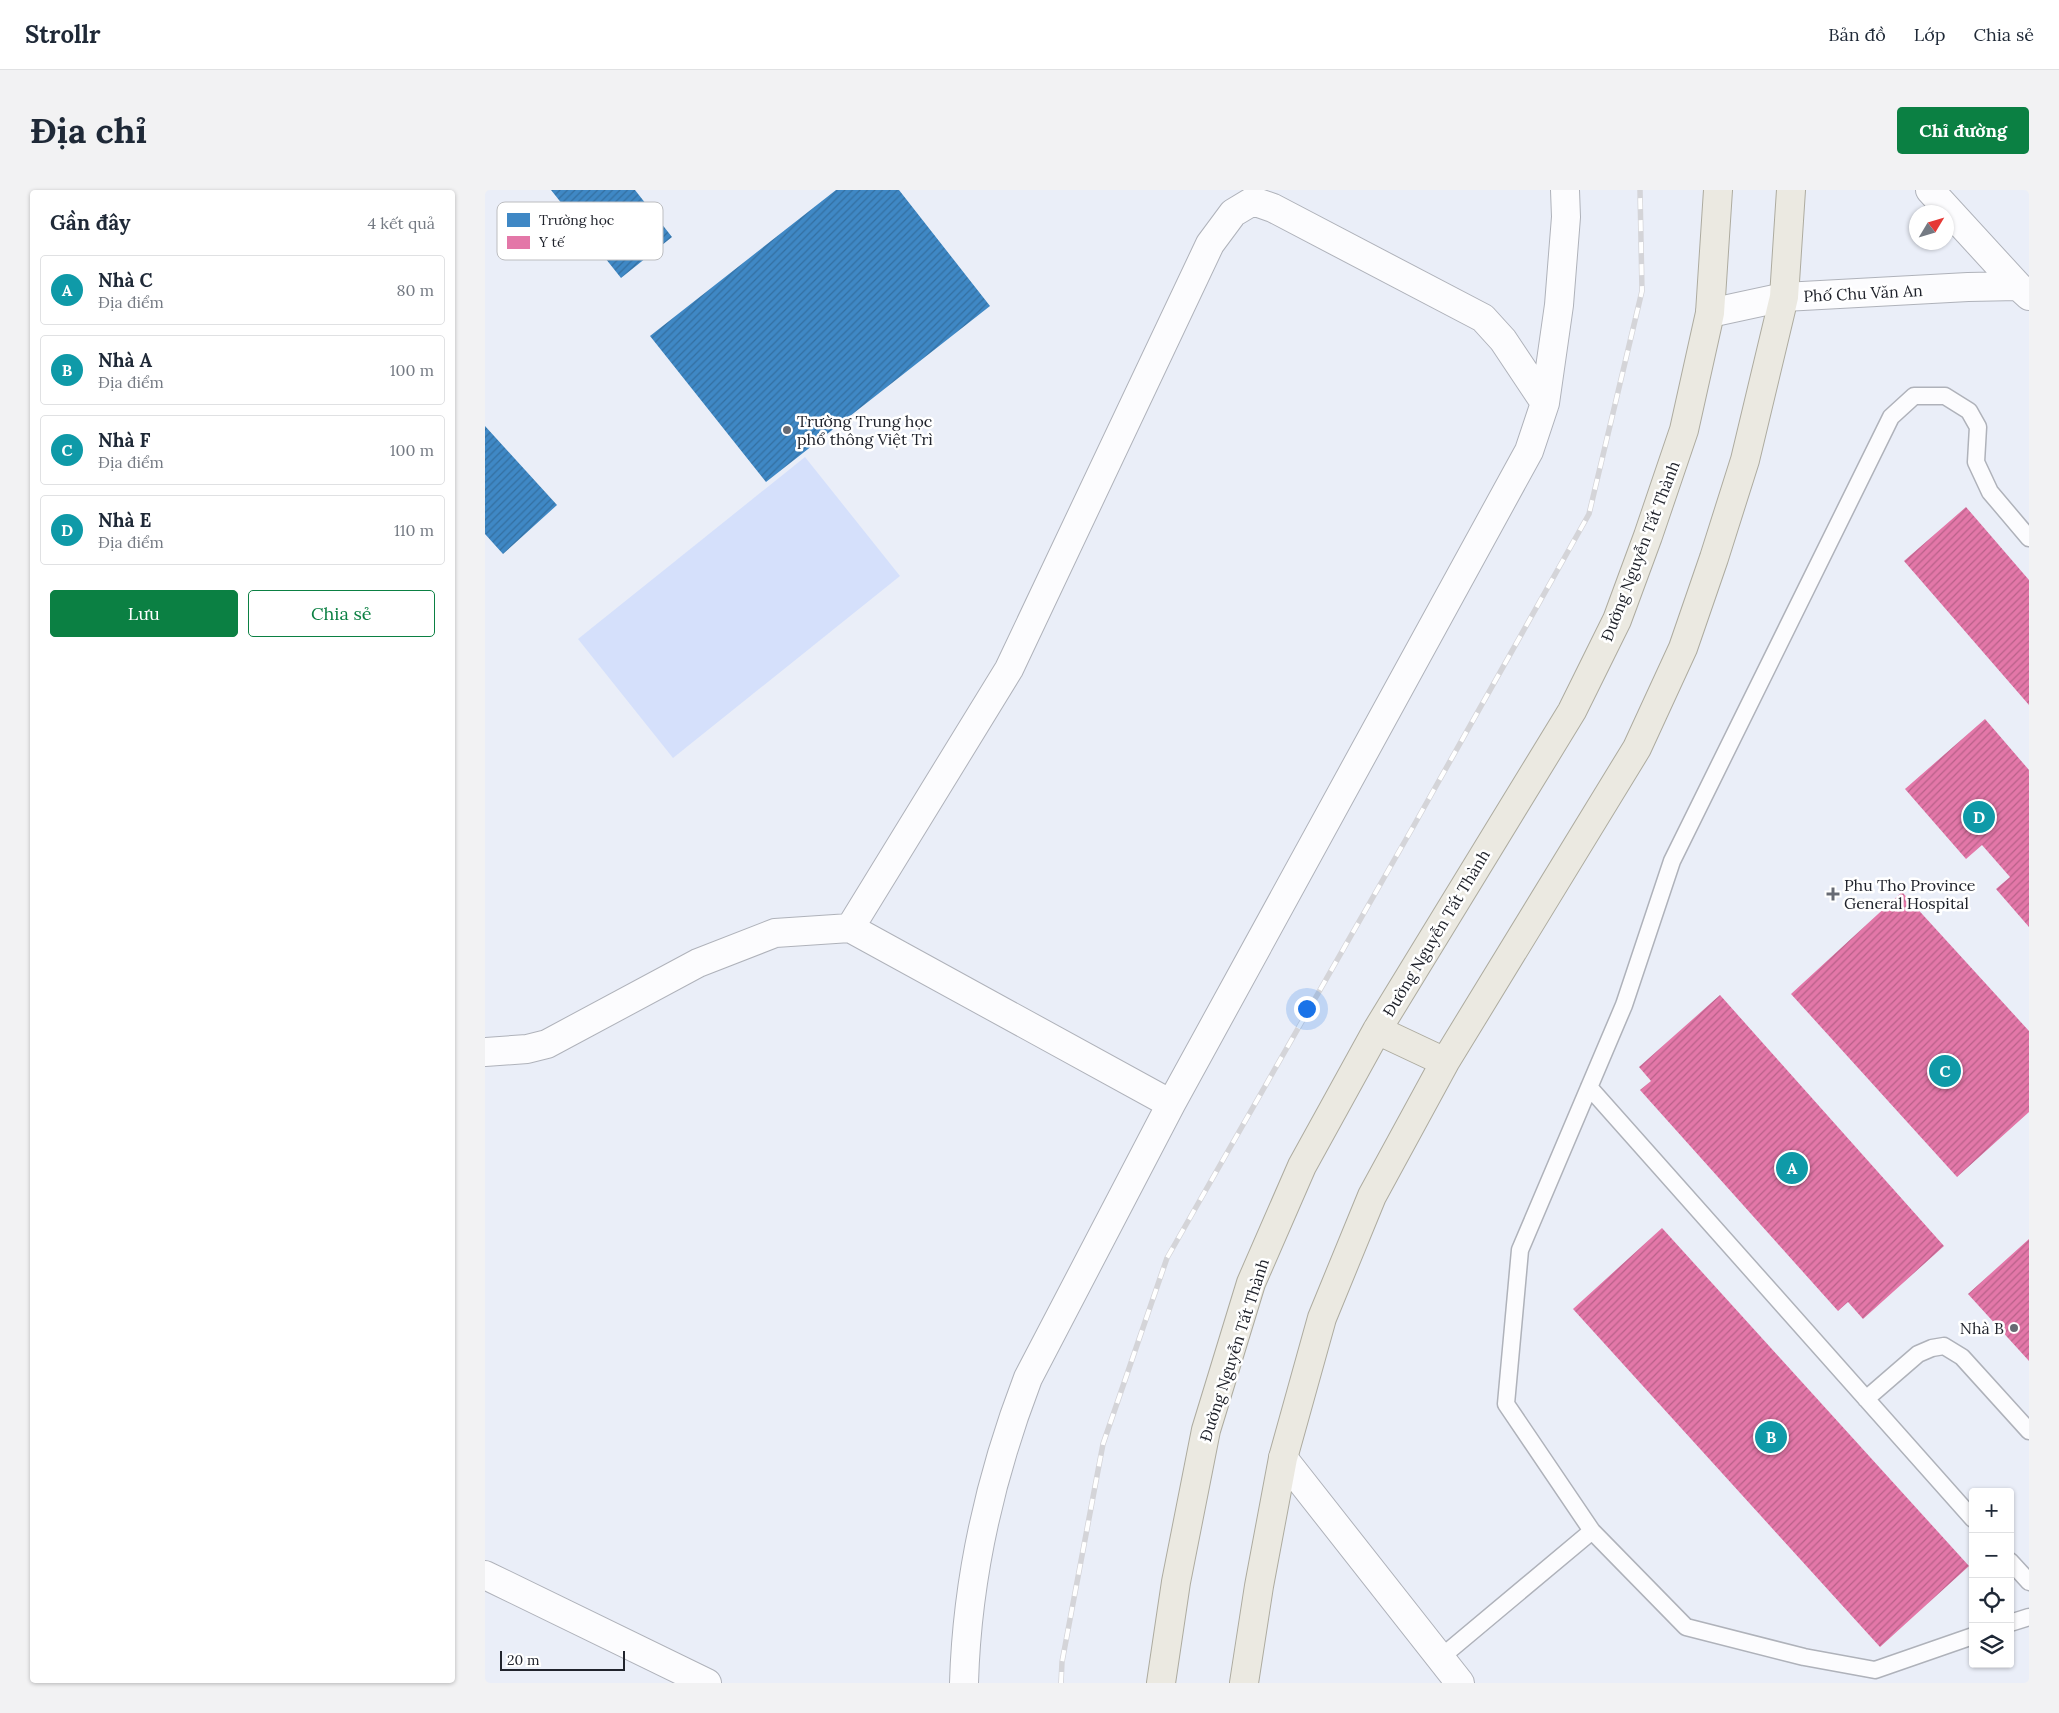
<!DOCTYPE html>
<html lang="vi">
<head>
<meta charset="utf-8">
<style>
	:root { --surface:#fff; --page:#f2f2f3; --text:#1f2937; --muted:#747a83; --line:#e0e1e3; --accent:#0b8043 }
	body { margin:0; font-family:Lora,serif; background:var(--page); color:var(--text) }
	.controls { position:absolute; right:15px; bottom:15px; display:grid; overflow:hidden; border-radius:5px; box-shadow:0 1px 4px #0004 }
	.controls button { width:45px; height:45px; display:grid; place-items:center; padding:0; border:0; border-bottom:1px solid var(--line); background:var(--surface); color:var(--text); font:25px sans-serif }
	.compass { position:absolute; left:1424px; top:15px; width:45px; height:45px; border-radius:50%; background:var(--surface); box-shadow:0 1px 4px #0004; rotate:52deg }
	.scale { position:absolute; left:15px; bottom:12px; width:125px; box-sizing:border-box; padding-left:5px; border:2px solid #20232c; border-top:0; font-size:14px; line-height:18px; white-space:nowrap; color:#20232c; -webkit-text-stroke:4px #fff; paint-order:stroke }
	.you { position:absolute; left:821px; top:818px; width:18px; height:18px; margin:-12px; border:4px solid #fff; border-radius:50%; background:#1a73e8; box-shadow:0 0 0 8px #1a73e833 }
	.badge { display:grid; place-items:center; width:32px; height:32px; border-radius:50%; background:var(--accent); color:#fff; font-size:16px; font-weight:700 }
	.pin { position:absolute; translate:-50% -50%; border:2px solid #fff; box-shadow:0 1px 5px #0006 }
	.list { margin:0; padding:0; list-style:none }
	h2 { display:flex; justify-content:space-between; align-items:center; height:65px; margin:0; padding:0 20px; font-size:21px }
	h2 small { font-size:16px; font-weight:400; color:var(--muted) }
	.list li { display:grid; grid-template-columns:32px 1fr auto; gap:15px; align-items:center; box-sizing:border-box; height:70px; margin:0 10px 10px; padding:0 10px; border:1px solid var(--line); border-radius:5px }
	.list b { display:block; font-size:19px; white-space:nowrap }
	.list p { margin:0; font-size:16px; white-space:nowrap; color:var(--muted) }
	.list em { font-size:16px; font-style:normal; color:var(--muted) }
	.actions { display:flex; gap:10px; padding:15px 20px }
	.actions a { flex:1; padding:11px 0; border:1px solid var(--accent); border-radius:5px; text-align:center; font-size:18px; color:var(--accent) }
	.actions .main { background:var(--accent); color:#fff }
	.icon { flex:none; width:28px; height:28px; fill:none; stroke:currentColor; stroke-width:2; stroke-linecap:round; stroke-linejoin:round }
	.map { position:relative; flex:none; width:1544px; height:1493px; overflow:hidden; border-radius:5px }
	header { display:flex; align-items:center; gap:30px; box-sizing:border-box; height:70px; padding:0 25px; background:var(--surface); border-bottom:1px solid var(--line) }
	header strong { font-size:24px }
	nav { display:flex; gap:28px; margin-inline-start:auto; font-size:18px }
	.intro { display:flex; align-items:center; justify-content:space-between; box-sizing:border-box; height:120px; padding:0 30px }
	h1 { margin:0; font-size:35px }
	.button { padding:12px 22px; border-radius:5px; background:var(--accent); color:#fff; font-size:18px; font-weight:700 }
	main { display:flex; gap:30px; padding:0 30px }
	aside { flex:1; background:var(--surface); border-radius:5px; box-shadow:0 1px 4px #0004 }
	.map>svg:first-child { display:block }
</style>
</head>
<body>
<header>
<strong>Strollr</strong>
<nav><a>Bản đồ</a><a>Lớp</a><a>Chia sẻ</a></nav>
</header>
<div class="intro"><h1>Địa chỉ</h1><a class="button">Chỉ đường</a></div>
<main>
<aside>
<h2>Gần đây<small>4 kết quả</small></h2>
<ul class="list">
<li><span class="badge" style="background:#0f9aa8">A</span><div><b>Nhà C</b><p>Địa điểm</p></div><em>80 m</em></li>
<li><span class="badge" style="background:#0f9aa8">B</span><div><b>Nhà A</b><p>Địa điểm</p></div><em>100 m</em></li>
<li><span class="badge" style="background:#0f9aa8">C</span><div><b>Nhà F</b><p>Địa điểm</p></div><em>100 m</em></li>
<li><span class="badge" style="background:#0f9aa8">D</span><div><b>Nhà E</b><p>Địa điểm</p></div><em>110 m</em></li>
</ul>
<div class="actions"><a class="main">Lưu</a><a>Chia sẻ</a></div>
</aside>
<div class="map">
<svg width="1544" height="1493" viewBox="0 0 1544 1493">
	<defs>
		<pattern id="schools-hatch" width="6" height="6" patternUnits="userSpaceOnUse" patternTransform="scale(1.25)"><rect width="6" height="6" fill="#3f88c5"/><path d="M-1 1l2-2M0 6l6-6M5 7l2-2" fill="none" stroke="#346fa0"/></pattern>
		<pattern id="health-hatch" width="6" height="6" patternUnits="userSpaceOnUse" patternTransform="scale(1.25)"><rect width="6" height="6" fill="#e377a8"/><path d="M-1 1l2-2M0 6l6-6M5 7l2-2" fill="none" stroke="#b86189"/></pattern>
	</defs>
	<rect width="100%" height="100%" fill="#eaeef8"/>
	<path fill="#d5e0fb" d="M320 267 415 386 188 568 93 449Z"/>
	<path fill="url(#schools-hatch)" d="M66 0H150L187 47 136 88Z
		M351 0H414L505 116 281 292 165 146Z
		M0 236 72 315 18 364 0 344Z"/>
	<path fill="url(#health-hatch)" d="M1481 317 1544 390V515L1419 371Z
		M1500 529 1544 580V737L1511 699 1525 687 1497 655 1481 669 1420 599Z
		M1417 702 1544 841V922L1472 987 1306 804Z
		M1235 805 1459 1056 1378 1129 1363 1112 1353 1121 1155 900 1166 891 1154 877Z
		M1177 1038 1484 1376 1395 1457 1088 1119Z
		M1544 1049V1171L1483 1104Z"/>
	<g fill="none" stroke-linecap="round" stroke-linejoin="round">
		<g stroke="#afb2ba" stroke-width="19">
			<path id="service" d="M1104 897 1488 1329
				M1381 1209 1433 1164 1447 1158 1459 1156 1477 1167 1544 1241
				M1525 1371 1544 1392
				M1525 1433 1544 1427
				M1488 1446 1390 1480 1319 1467 1201 1437 1107 1341 1021 1214 1035 1060 1139 815 1187 671 1406 227 1429 206H1460L1484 221 1493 237 1491 272 1505 302 1544 348
				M954 1469 1107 1341"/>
		</g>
		<g stroke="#afb2ba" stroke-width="30">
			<path id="minor" d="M1445 0 1533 96
				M1225 123 1299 107 1483 97 1533 96 1544 106
				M365 738 524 479 725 54 748 23 768 11 788 18 998 128 1018 150 1060 213
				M0 862 42 859 62 854 213 773 290 743 365 738 686 914
				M479 1493C482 1387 505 1287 543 1188L686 914 1044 261 1060 213 1074 115 1081 27 1080 0"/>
		</g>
		<g stroke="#afb2ba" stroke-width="30">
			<path id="tertiary" d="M798 1268 975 1493
				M0 1385 222 1493"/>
		</g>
		<g stroke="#adab9f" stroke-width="30">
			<path id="primary" d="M892 840 960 872
				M676 1493 691 1392 721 1240 766 1093 817 976 892 840 1087 521 1132 430 1163 346 1199 240 1225 123 1233 0
				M759 1493 774 1396 798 1268 837 1128 887 1006 960 872 1152 558 1198 458 1229 368 1260 270 1299 107 1306 0"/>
		</g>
		<use href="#service" stroke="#fcfcfe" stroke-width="16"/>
		<use href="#minor" stroke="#fcfcfe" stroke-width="28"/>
		<use href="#tertiary" stroke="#fcfcfe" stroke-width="28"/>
		<use href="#primary" stroke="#ebe9e1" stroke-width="28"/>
		<g stroke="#d4d4d8" stroke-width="5.5">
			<path id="rail" d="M576 1493 577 1472 618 1254 682 1068 928 637 1104 324 1157 101 1155 0"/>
		</g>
		<use href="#rail" stroke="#fff" stroke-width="4" stroke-dasharray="11" stroke-linecap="butt"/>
	</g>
	<g fill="#676a73" stroke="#fff" stroke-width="2">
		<circle cx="302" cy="240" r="5"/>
		<path d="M1345.5 696.5h5v5h5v5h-5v5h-5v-5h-5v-5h5z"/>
		<circle cx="1529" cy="1138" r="5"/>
	</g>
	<g text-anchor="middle" stroke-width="5" stroke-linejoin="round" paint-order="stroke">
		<g font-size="16" fill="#20232c" stroke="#fff">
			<text transform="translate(1378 103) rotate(-3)" y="6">Phố Chu Văn An</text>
			<text transform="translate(1155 361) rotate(-69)" y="6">Đường Nguyễn Tất Thành</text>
			<text transform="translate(951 743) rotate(-59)" y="6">Đường Nguyễn Tất Thành</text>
			<text transform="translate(749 1160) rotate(-72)" y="6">Đường Nguyễn Tất Thành</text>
		</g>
		<g font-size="16" fill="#20232c" stroke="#fff" text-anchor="start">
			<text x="312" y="237">Trường Trung học<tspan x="312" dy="18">phổ thông Việt Trì</tspan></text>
			<text x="1359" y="701">Phu Tho Province<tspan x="1359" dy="18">General Hospital</tspan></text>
			<text x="1519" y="1144" text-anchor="end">Nhà B</text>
		</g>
	</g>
	<rect x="12" y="12" width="166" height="58" rx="8" fill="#fff" stroke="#bcbdc0" stroke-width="1"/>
	<rect x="22" y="23" width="23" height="14" fill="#3f88c5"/>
	<rect x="22" y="46" width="23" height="13" fill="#e377a8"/>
	<g font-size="14" fill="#20232c">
		<text x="54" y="35">Trường học</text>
		<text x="54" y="57">Y tế</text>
	</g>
</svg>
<div class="controls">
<button>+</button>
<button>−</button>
<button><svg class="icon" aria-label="locate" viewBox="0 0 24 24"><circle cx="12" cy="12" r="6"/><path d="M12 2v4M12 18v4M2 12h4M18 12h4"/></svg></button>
<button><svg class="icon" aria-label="layers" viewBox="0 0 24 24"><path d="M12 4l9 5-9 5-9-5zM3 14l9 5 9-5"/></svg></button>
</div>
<svg class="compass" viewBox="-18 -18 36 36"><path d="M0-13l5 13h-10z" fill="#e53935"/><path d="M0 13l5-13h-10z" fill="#747a83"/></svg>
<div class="scale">20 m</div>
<div class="you"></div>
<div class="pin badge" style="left:1307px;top:978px;background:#0f9aa8">A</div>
<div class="pin badge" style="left:1286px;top:1247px;background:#0f9aa8">B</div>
<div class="pin badge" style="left:1460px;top:881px;background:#0f9aa8">C</div>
<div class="pin badge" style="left:1494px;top:627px;background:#0f9aa8">D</div>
</div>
</main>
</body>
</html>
